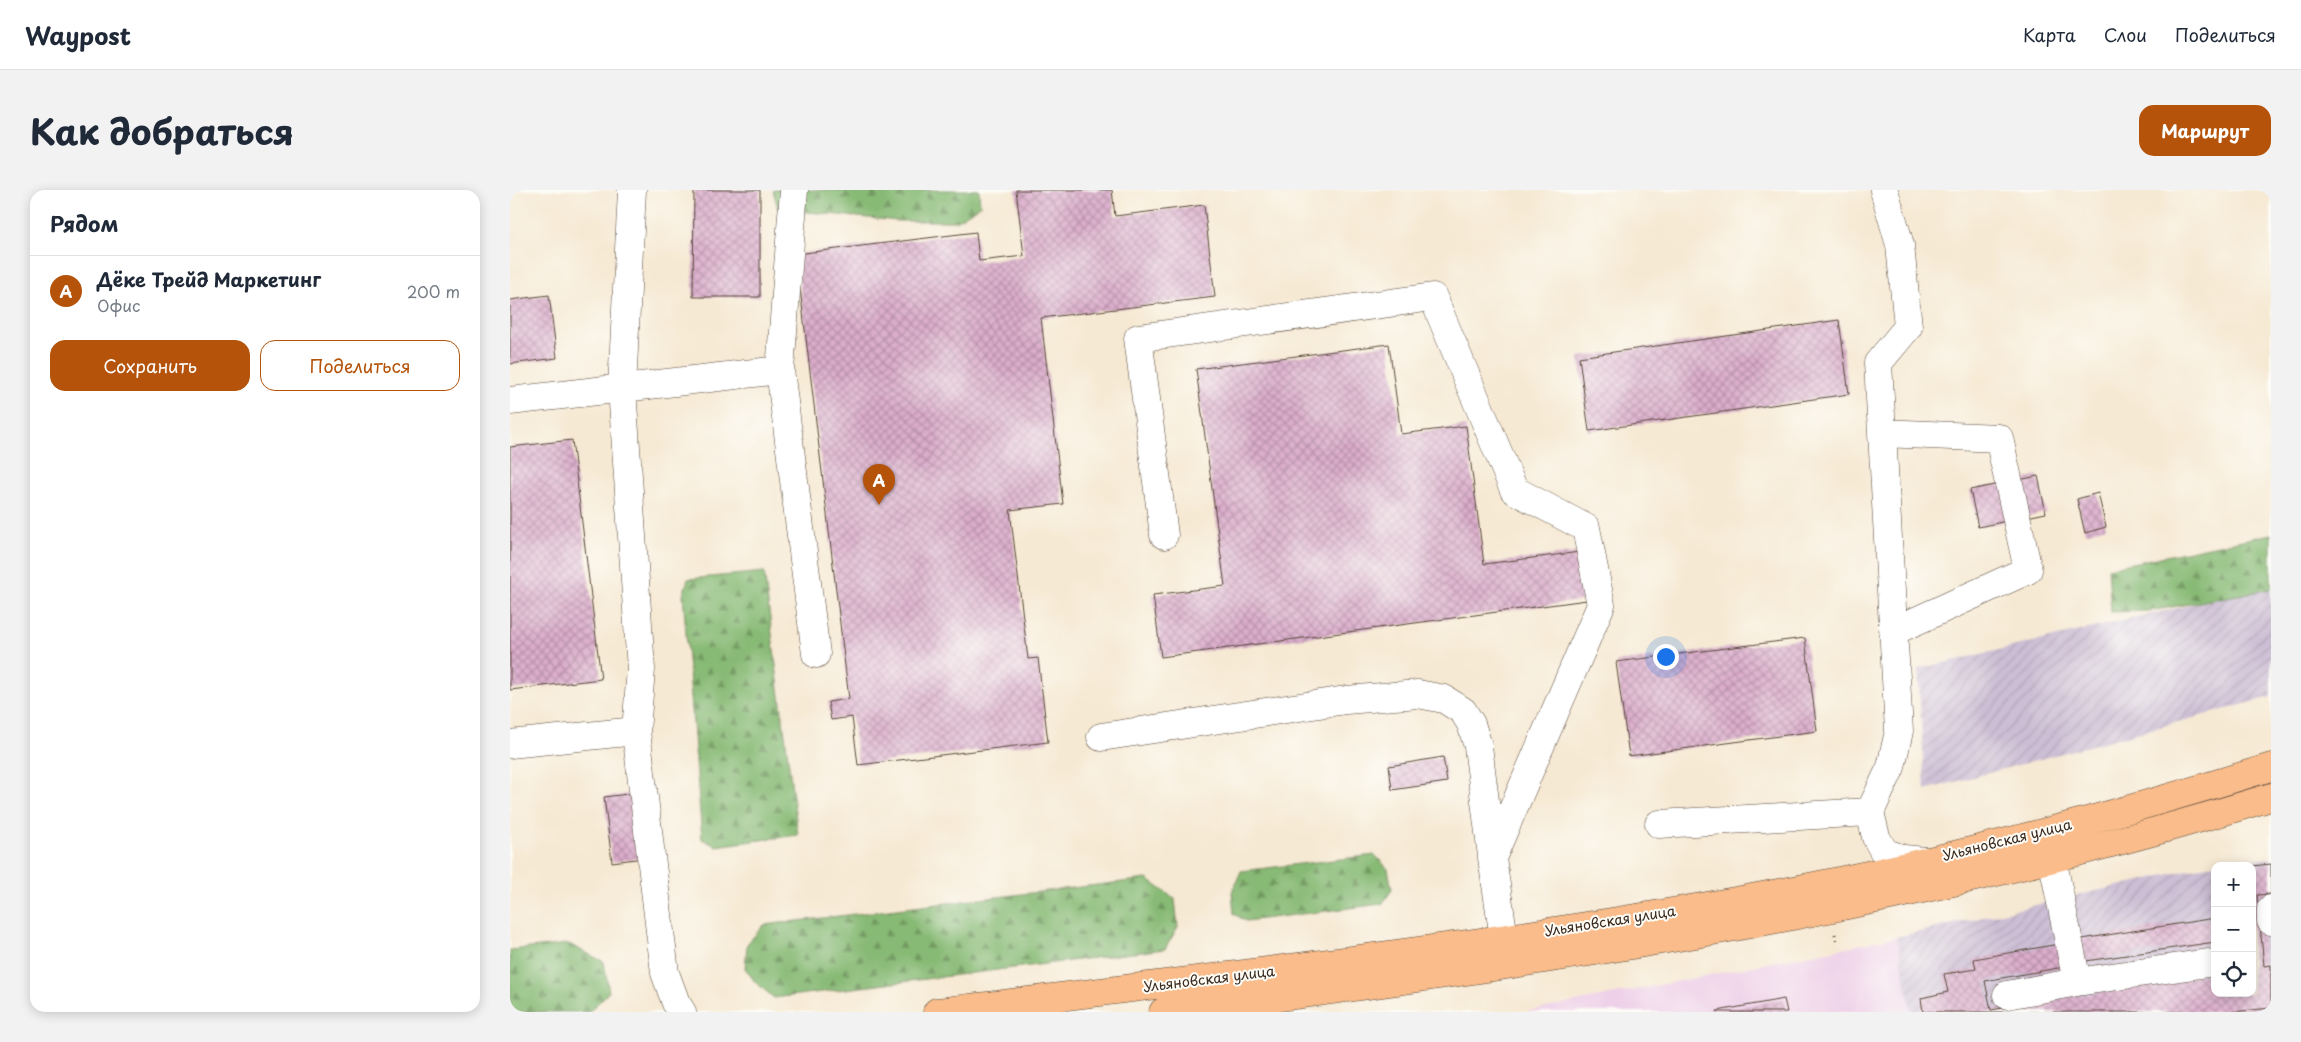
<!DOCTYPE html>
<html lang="ru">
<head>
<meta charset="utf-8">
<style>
	:root { --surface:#fff; --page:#f2f2f3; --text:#1f2937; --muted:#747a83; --line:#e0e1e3; --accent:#b45309 }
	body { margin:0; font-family:"Playpen Sans",sans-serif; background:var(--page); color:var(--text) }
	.controls { position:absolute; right:15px; bottom:15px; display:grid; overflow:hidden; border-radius:10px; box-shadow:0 2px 12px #0003 }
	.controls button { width:45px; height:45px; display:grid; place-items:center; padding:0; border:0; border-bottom:1px solid var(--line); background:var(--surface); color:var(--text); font:25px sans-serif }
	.you { position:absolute; left:1155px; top:466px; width:18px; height:18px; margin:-12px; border:4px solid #fff; border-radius:50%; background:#1a73e8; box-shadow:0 0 0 8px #1a73e833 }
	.badge { display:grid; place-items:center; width:32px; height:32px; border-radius:50%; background:var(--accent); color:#fff; font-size:16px; font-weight:700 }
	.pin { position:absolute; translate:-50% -41px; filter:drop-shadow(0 1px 2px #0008) }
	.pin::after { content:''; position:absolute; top:26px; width:18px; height:15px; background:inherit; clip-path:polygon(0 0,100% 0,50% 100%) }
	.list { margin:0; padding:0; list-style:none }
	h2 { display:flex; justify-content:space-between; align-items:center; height:65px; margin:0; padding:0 20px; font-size:21px }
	h2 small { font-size:16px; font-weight:400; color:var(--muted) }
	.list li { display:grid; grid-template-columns:32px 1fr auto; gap:15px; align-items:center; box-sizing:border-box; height:70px; padding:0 20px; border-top:1px solid var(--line) }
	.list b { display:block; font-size:19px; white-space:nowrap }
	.list p { margin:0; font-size:16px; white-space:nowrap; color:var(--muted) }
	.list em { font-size:16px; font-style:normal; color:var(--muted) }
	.actions { display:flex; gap:10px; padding:15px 20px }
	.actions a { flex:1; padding:11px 0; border:1px solid var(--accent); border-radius:15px; text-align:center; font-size:18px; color:var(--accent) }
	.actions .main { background:var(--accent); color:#fff }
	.icon { flex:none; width:28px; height:28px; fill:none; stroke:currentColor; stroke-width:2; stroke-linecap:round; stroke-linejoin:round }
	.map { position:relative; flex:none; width:1761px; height:822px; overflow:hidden; border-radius:15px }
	header { display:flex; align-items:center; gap:30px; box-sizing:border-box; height:70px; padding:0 25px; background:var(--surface); border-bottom:1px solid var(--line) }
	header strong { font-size:24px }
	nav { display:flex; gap:28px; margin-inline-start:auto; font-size:18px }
	.intro { display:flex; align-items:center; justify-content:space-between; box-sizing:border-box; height:120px; padding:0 30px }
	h1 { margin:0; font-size:35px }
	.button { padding:12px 22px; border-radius:15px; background:var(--accent); color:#fff; font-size:18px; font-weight:700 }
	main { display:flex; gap:30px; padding:0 30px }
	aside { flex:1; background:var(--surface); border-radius:15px; box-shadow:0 2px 12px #0003 }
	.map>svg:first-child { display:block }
</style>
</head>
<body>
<header>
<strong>Waypost</strong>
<nav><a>Карта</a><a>Слои</a><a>Поделиться</a></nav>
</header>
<div class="intro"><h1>Как добраться</h1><a class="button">Маршрут</a></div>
<main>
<aside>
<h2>Рядом<small></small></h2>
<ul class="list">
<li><span class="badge">A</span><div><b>Дёке Трейд Маркетинг</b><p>Офис</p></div><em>200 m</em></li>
</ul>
<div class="actions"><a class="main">Сохранить</a><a>Поделиться</a></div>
</aside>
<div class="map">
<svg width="1761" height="822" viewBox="0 0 1761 822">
	<defs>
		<pattern id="industrial-furrows" width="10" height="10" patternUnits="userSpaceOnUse" patternTransform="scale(1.25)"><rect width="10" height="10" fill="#ccbed4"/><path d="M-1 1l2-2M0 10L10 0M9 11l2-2" fill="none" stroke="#b0a3b6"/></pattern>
		<pattern id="forest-firs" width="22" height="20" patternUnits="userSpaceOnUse" patternTransform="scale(1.25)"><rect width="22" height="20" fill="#87ba74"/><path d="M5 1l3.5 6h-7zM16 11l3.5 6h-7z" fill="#70975f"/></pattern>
		<pattern id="building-cross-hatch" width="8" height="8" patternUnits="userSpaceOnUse" patternTransform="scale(1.25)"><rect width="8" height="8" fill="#dbadcc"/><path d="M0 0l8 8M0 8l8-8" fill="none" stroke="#b38da5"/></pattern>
	</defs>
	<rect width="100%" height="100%" fill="#fdfcf7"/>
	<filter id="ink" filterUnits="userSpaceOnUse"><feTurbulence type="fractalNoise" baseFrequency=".02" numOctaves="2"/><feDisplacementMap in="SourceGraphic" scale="10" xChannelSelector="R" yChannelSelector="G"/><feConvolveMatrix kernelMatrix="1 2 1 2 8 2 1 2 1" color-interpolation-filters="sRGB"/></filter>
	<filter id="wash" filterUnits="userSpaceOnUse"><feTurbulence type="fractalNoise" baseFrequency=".0096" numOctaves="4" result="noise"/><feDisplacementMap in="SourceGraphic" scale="20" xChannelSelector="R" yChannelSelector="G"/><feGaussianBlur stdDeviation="1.12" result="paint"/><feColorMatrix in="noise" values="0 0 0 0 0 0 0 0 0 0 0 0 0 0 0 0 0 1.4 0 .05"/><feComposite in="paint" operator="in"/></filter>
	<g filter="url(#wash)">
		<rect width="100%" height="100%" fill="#f6e9d3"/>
		<path fill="#eed0e8" d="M1387 747 1401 822H1016Z"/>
		<path fill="url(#industrial-furrows)" fill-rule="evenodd" d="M1761 396V507L1415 600 1408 479Z
			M1761 668V822H1401L1387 747 1708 673ZM1705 676H1742V803H1705Z"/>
		<path fill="url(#forest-firs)" stroke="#617249" d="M263 0H469L470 16 446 31H388L268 19Z
			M1761 344V399L1640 421 1601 422 1598 378Z
			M254 382 288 645 206 656 192 649 173 405 178 389Z
			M865 665 878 679 882 700 872 714 736 731 724 724 722 702 731 681Z
			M637 689 665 709 668 737 655 759 264 808 245 792 235 778 237 754 254 735Z
			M59 754 94 772 99 802 79 822H0V760Z"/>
		<g id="blocks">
			<path fill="url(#building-cross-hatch)" d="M184 0H250V107H183Z
				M506 0H602L605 26 694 15 705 107 531 128 553 314 500 320 518 469 528 468 538 552 348 575 342 527 321 530 318 512 339 509 286 64 466 42 469 71 514 66Z
				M39 105 47 168 0 174V110Z
				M1329 130 1339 204 1079 241 1069 167Z
				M879 154 891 244 956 236 974 374 1070 362 1077 410 651 467 643 405 715 396 686 179Z
				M62 250 91 489 0 500V257Z
				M1528 286 1536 323 1468 337 1460 300Z
				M1588 303 1596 337 1575 343 1567 309Z
				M1295 448 1307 541 1119 566 1106 472Z
				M933 567 937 592 882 600 879 576Z
				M142 601 150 666 102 672 94 607Z
				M1761 674V704L1747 705 1754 776 1761 775V818L1722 822H1413L1411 808 1438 802 1434 784 1466 779 1464 769 1549 754 1554 777 1475 791 1481 820 1705 783V803H1742V676Z
				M1705 728V752L1576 771 1572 749Z
				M1274 809 1277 822H1207V821Z"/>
		</g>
	</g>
	<g filter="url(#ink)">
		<use href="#blocks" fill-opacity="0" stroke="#574739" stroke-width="1"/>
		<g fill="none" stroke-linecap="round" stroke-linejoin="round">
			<g stroke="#574739" stroke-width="29">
				<path id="minor" d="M122 0 112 198 131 479 126 541 155 783 166 813 172 822
					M284 0 270 180 306 464
					M1374 0 1390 55 1398 137 1368 173 1389 541 1381 577 1360 622 1366 647 1373 660 1379 664 1394 669 1414 671
					M0 211 270 180
					M1372 243 1489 248 1518 380 1384 441
					M654 345 628 148 923 107 1004 300 1076 338 1091 415 982 668 994 748
					M591 547 836 510 908 504 934 509 953 521 961 534 968 556 982 666
					M0 554 126 541
					M1149 634 1360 622
					M1542 668 1567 792 1698 773
					M1761 719V731
					M1497 805 1567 792"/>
			</g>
			<g stroke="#574739" stroke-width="29">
				<path id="highway" d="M427 822C695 789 965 758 1231 710 1410 678 1588 631 1761 577
					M653 822C1027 775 1401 720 1761 607"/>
			</g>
			<path stroke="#574739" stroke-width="3" stroke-dasharray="1 4" stroke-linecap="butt" d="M1325 744 1326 751"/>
			<use href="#minor" stroke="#fff" stroke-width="28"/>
			<use href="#highway" stroke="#f9bc8a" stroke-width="28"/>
		</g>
	</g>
	<g text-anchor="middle" stroke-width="4" stroke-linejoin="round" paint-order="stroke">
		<g font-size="14" fill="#3b2a1e" stroke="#fdfcf7">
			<text transform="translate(1497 650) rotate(-14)" y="5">Ульяновская улица</text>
			<text transform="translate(1100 731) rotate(-9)" y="5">Ульяновская улица</text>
			<text transform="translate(699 789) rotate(-7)" y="5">Ульяновская улица</text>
		</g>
	</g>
</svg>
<div class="controls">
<button>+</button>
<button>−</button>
<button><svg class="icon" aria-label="locate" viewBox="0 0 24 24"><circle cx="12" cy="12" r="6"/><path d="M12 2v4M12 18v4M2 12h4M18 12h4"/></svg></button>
</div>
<div class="you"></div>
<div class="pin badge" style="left:369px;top:315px">A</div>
</div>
</main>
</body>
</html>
